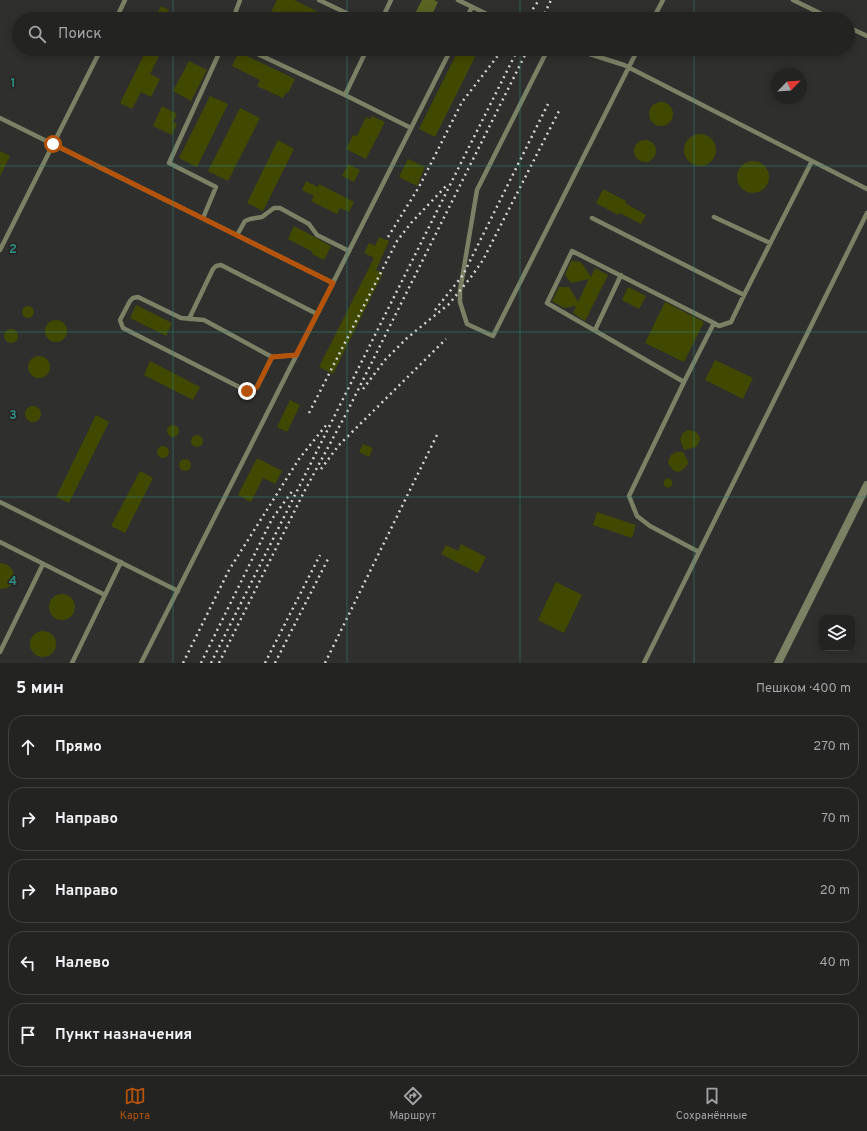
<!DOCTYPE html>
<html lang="ru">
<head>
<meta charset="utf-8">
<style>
	:root { --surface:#232322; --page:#2f2f2f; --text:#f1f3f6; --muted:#a3a4a5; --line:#404040; --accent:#b45309 }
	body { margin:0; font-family:Overpass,sans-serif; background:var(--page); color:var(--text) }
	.controls { position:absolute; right:12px; bottom:12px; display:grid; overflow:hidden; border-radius:8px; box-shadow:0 2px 10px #0003 }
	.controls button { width:36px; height:36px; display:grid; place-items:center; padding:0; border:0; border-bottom:1px solid var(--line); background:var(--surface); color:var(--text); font:20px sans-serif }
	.compass { position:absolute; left:771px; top:68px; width:36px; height:36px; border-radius:50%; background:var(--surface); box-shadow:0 2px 10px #0003; rotate:65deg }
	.stop { position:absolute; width:12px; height:12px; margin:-9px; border:3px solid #b45309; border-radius:50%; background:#fff }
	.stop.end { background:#b45309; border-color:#fff; box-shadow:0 1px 4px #0008 }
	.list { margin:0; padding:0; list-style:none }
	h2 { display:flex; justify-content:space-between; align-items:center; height:52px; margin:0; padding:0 16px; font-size:17px }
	h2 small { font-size:13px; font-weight:400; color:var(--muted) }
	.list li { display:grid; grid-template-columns:26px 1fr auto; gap:12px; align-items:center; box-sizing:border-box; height:64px; margin:0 8px 8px; padding:0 8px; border:1px solid var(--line); border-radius:16px }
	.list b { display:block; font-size:15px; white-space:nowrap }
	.list em { font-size:13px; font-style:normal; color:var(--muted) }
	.icon { flex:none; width:22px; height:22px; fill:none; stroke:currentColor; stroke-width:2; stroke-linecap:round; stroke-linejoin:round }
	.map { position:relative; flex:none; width:867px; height:663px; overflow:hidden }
	.search { position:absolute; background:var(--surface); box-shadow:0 2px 10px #0003; left:12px; right:12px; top:12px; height:44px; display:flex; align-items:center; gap:10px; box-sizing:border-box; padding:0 14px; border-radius:22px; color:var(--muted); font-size:15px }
	.sheet { height:412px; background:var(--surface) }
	nav { display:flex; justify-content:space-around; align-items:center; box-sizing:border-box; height:56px; border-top:1px solid var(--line); background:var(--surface); font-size:11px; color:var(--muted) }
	nav a { display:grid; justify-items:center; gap:2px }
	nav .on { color:var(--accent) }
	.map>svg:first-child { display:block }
</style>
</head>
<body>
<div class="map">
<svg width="867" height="663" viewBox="0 0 867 663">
	<rect width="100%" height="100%" fill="#2f2f2d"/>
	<path fill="#5a6322" d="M422 0H434L438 2 430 19H412Z"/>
	<path fill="#414900" d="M277 0H294L333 19H285L271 12Z
		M161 6 169 10 165 19H154Z
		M147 49H155L161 52 150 74 160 79 151 97 141 92 132 109 120 103Z
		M459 49H479L435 137 419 129Z
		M239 52 295 79 288 93 286 92 283 98 257 86 260 80 232 66Z
		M189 61 207 70 191 101 173 91Z
		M210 96 228 104 197 167 179 158Z
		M649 114a12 12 0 1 1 24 0a12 12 0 1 1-24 0Z
		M162 106 177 114 173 122 177 124 172 135 153 126Z
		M240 108 260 118 228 181 208 171Z
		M372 116 385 122 366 159 346 149 353 135 357 136 366 117 370 119Z
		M684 150a16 16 0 1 1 32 0a16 16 0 1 1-32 0Z
		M278 140 294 149 263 211 247 203Z
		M634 151a11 11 0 1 1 22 0a11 11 0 1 1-22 0Z
		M0 151 10 156 0 176Z
		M408 159 425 167 417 186 399 177Z
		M737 177a16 16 0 1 1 32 0a16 16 0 1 1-32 0Z
		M348 164 360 170 354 182 342 176Z
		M306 181 318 187 319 184 354 202 349 212 340 208 337 214 311 201 314 196 302 190Z
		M603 189 626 201 625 203 646 215 641 224 620 213 618 215 596 203Z
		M294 226 331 246 324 260 312 254 313 252 288 239Z
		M379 237 389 241 376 270 383 273 333 374 319 367 374 258 364 253 369 243 375 246Z
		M571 261H575L581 262 591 277 595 268 608 275 585 321 573 313 576 306 564 308 552 301 559 287H569L578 302 589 279 571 283 565 275Z
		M628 287 646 296 639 309 622 300Z
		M665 302 704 322 684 362 645 343Z
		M136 305 172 323 166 336 130 318Z
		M22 312a6 6 0 1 1 12 0a6 6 0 1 1-12 0Z
		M45 331a11 11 0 1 1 22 0a11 11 0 1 1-22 0Z
		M4 336a7 7 0 1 1 14 0a7 7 0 1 1-14 0Z
		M28 367a11 11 0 1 1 22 0a11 11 0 1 1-22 0Z
		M715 360 753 378 743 399 705 380Z
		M150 361 200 387 193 400 144 375Z
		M290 400 300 405 287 432 277 427Z
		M25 414a8 8 0 1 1 16 0a8 8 0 1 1-16 0Z
		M96 415 109 422 69 503 56 497Z
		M167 431a6 6 0 1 1 12 0a6 6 0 1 1-12 0Z
		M688 430 694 431 697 433 700 438 699 442 696 447 684 450 680 439 683 433Z
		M191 441a6 6 0 1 1 12 0a6 6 0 1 1-12 0Z
		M363 444 373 448 369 457 359 452Z
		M157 452a6 6 0 1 1 12 0a6 6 0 1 1-12 0Z
		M676 452H683L688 461V464L684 469 678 472 674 471 669 465 668 461 671 455Z
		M257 458 282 471 275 484 263 478 251 502 238 495Z
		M179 465a6 6 0 1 1 12 0a6 6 0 1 1-12 0Z
		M140 471 153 478 125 533 111 526Z
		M663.5 483a4.5 4.5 0 1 1 9 0a4.5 4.5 0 1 1-9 0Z
		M597 512 636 525 632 538 593 525Z
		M461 544 486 557 478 573 441 554 446 545 458 551Z
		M0 563 6 564 10 567 13 571 14 576 11 585 7 588 0 589Z
		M556 582 582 595 564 633 538 620Z
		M49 607a13 13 0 1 1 26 0a13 13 0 1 1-26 0Z
		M30 644a13 13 0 1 1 26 0a13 13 0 1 1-26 0Z"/>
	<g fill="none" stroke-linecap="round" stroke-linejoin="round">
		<path stroke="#7b8165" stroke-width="4.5" d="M319 0 359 19
			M458 0 497 19
			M793 0 832 19
			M118 14 127 19
			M116 19 125 0
			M233 19 240 0
			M382 19 391 0
			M466 19 472 7
			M653 19 663 0
			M848 27 867 36
			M247 49 345 95
			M367 49 345 95 411 128
			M548 49 477 190 460 291V302L467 324 493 336 638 49
			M574 49 624 65 867 189
			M0 118 333 283
			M714 217 770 243
			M203 218 216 187 169 163 221 49
			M592 218 744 295 812 161
			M237 235 245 221 250 219 262 217 274 208H280L309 224 317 235 349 251
			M0 250 101 49
			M189 319 213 269 216 266 221 265 317 314
			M714 323 684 382 547 303 572 251 714 323 719 326 731 322 744 295
			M595 330 621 275
			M272 357 204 320 181 318 138 297 133 298 130 301 120 320 123 328 247 391 253 390 257 387 272 357 297 355
			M684 382 629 496 637 516 650 526 699 552
			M0 502 178 591
			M0 542 105 595
			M0 652 43 564
			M72 663 121 562
			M141 663 451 49
			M644 663 867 213"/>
		<path stroke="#7b8165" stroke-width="8" d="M778 663 867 485"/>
		<path stroke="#d5d5d3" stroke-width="2.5" stroke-dasharray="2 4" stroke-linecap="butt" d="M526 19 539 0
			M542 19 551 0
			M388 237 419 187 462 102 503 49
			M435 310 463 275 548 104
			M363 389 385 360 407 338 449 304 471 277 483 260 560 109
			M309 413 397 241 411 223 447 185
			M321 469 339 445 446 339
			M183 663 229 570 299 459 327 424
			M201 663 272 519 293 490
			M211 663 518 49
			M219 663 304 492 346 414 528 49
			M265 663 320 555
			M275 663 328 559
			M325 663 437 435"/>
	</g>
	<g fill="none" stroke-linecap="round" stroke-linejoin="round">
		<path stroke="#b45309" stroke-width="5" d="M53 144 333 283 296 355 272 357 257 387 253 390 247 391"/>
	</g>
	<path fill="none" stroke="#308780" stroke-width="1" stroke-opacity="0.55" d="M173 0V19M347 0V19M520 0V19M694 0V19M173 49V663M347 49V663M520 49V663M694 49V663M0 166H867M0 332H867M0 497H867"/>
	<g font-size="13" text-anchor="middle" font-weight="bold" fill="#308780" stroke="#252623" stroke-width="3" stroke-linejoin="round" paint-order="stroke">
		<text x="13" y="87">1</text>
		<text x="13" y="253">2</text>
		<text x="13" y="419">3</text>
		<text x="13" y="585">4</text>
	</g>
</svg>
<div class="controls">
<button><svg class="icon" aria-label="layers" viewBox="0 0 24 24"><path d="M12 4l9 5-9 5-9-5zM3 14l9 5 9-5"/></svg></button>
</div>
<svg class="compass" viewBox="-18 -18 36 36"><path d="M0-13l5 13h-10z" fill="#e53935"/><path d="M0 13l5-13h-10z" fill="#a3a4a5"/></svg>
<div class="stop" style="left:53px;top:144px"></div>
<div class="stop end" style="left:247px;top:391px"></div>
<div class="search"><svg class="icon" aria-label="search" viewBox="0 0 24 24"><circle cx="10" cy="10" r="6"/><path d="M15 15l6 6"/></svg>Поиск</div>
</div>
<section class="sheet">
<h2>5 мин<small>Пешком · 400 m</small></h2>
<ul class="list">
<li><svg class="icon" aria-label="ahead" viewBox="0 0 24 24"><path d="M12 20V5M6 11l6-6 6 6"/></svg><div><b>Прямо</b></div><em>270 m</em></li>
<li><svg class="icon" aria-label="right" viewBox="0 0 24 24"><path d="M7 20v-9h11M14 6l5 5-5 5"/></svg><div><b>Направо</b></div><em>70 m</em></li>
<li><svg class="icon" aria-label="right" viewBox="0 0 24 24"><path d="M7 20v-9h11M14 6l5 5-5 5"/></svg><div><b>Направо</b></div><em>20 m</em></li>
<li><svg class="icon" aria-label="left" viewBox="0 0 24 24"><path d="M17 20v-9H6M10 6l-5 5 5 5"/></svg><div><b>Налево</b></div><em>40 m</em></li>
<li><svg class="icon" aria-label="arrive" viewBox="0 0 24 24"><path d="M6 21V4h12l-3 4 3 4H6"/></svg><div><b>Пункт назначения</b></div></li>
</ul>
</section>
<nav>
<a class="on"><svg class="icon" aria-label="map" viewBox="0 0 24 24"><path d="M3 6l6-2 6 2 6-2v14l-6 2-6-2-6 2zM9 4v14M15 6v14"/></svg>Карта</a>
<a><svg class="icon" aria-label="directions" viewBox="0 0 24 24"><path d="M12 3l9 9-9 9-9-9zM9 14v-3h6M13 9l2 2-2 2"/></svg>Маршрут</a>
<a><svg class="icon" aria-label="saved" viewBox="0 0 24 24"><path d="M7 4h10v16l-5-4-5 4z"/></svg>Сохранённые</a>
</nav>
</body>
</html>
